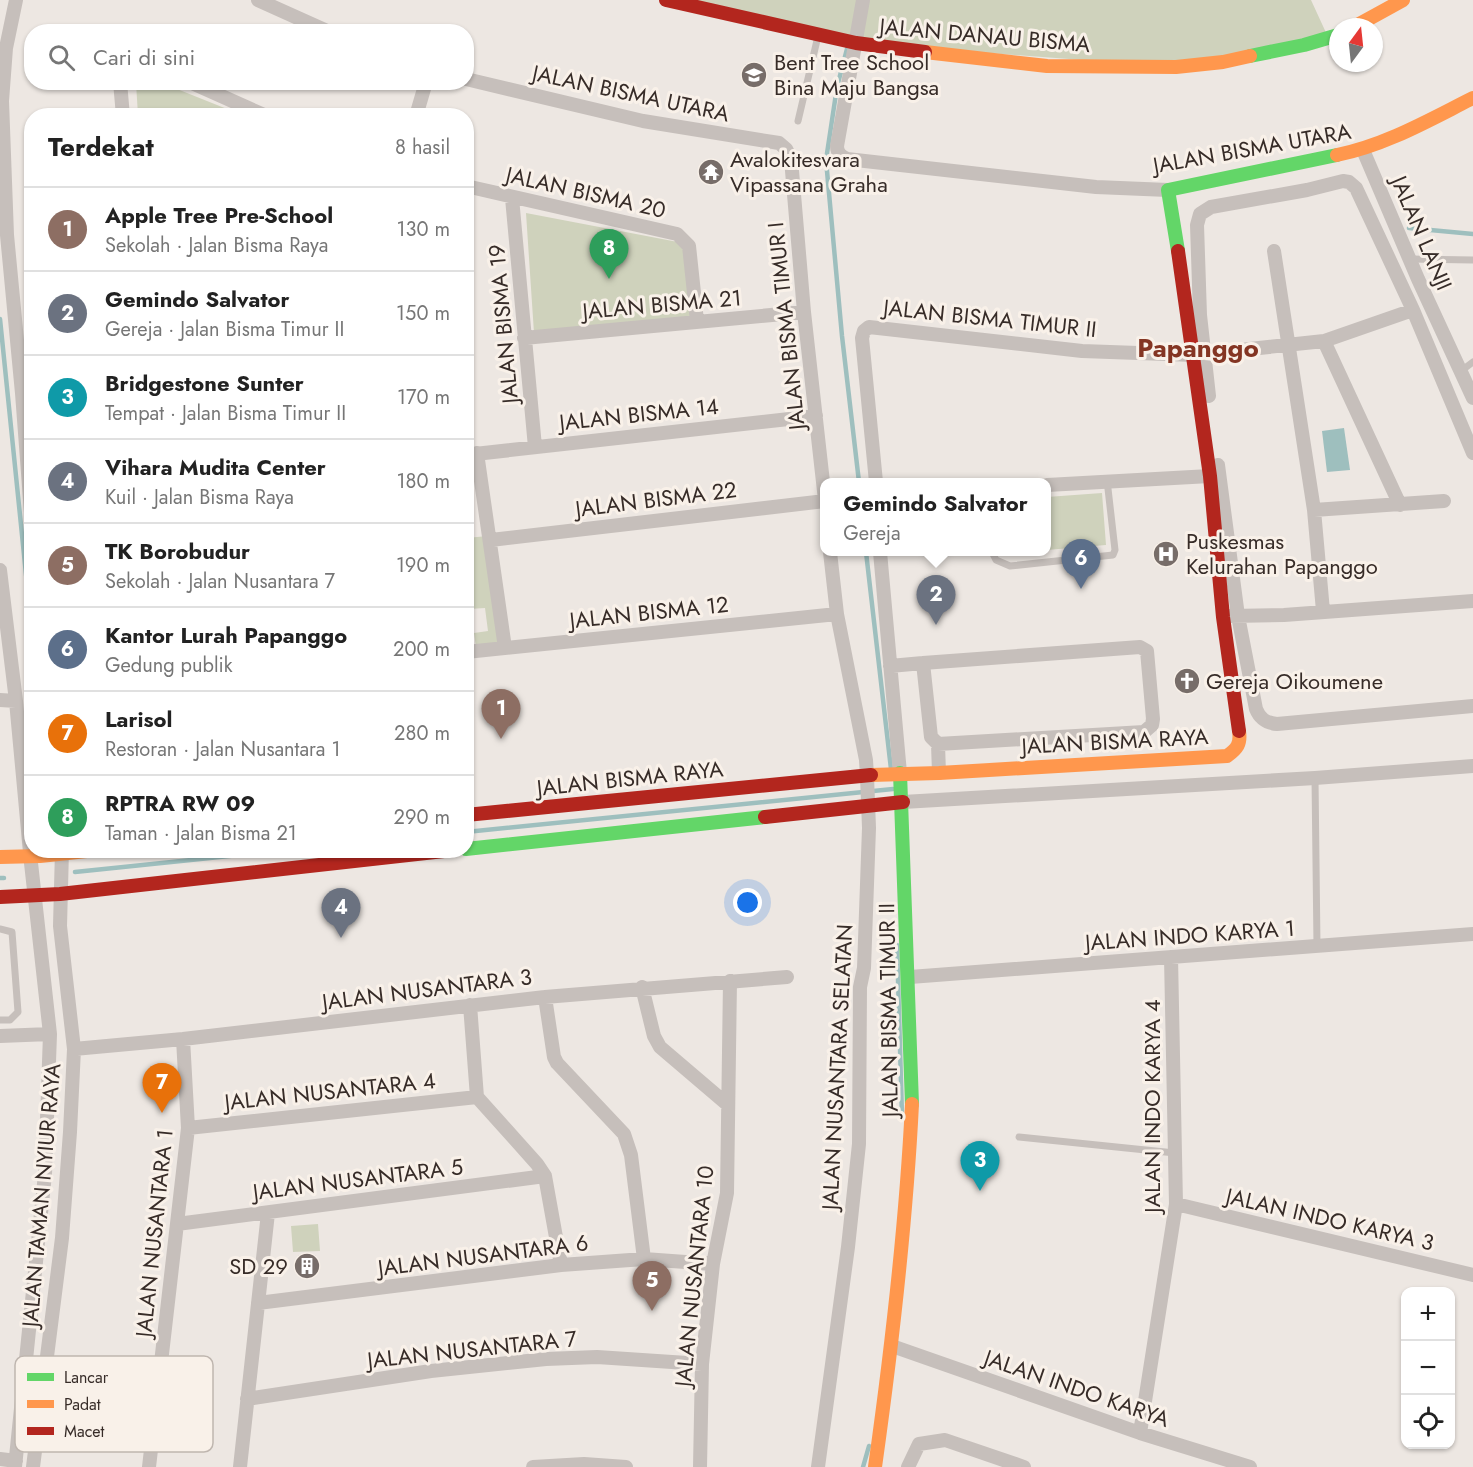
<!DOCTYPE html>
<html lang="id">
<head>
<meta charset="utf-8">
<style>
	:root { --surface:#fff; --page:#f2f2f2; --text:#222; --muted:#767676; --line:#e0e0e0; --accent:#776d69 }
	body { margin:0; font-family:Jost,sans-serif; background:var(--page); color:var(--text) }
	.controls { position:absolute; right:18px; bottom:18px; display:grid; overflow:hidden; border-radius:12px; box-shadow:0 2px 4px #0004 }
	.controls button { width:54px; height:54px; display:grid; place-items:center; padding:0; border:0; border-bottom:2px solid var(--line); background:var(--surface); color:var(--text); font:30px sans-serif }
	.compass { position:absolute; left:1329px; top:18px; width:54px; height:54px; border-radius:50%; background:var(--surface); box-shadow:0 2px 4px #0004; rotate:15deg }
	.you { position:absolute; left:748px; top:903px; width:21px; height:21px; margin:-15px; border:4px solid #fff; border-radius:50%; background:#1a73e8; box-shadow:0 0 0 9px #1a73e833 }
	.badge { display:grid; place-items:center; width:39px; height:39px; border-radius:50%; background:var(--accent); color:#fff; font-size:20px; font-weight:700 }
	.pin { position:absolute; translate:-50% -50px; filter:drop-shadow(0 2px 3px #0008) }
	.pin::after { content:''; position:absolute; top:32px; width:21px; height:18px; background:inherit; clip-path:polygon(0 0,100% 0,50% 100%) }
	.popup { position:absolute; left:820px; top:478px; width:231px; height:78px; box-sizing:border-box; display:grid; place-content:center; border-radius:12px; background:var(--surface); filter:drop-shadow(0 2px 4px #0005); font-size:20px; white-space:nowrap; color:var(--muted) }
	.popup b { font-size:22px; color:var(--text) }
	.popup::after { content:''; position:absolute; left:50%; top:100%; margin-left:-12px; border:12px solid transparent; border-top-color:var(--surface) }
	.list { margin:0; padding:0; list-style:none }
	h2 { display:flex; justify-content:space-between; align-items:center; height:78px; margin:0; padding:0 24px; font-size:26px }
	h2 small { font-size:20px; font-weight:400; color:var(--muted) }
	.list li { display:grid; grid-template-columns:39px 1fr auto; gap:18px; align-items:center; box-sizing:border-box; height:84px; padding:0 24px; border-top:2px solid var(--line) }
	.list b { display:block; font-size:22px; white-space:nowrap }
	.list p { margin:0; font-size:20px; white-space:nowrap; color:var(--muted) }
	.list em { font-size:20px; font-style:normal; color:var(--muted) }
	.icon { flex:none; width:33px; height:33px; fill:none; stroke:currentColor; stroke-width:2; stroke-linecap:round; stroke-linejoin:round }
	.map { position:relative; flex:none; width:1473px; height:1467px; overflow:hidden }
	.search { position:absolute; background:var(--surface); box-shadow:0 2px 4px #0004; left:24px; top:24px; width:450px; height:66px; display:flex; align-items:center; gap:15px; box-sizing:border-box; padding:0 21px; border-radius:24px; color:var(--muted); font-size:22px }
	.panel { position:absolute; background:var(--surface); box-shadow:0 2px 4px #0004; left:24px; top:108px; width:450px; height:750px; border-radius:24px }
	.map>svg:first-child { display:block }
</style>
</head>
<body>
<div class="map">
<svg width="1473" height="1467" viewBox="0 0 1473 1467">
	<rect width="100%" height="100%" fill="#ede7e2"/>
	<path fill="#cfd2bc" d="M678 0H1311L1328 37 1176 67 856 43Z
		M136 83H162L242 115H138Z
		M526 213 683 243 692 316 534 333Z
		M1102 493 1106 545 1047 550V497Z
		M488 536 502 644 476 647 474 633 488 631 485 608 468 609 466 538Z
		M318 1224 320 1251 293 1252 291 1226Z"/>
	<path fill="#9ebfbe" d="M1344 428 1350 470 1327 472 1322 431Z"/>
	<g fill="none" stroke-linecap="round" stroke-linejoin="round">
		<path stroke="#9ebfbe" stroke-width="4.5" d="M848 45 837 87 826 160 842 336 859 482
			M1409 228 1473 234
			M0 319 32 633
			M866 552 891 769
			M466 832 893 789
			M75 872 287 850
			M0 878H4
			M897 945 902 1116
			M863 1467 869 1446"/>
		<path stroke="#c6bfbb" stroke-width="7" d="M798 121 818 36
			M1410 259 1473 260
			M1461 371 1473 362
			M992 552 996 560 1010 566 1113 555 1115 550 1107 480
			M1315 778 1317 946
			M0 929 12 932 18 1012 10 1020H0
			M1019 1137 1175 1153"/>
		<path stroke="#c6bfbb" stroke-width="14" d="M16 0 6 48 2 101 7 235 22 393 32 526
			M258 0 329 32
			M863 0 837 146C837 153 841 156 847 159L1096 187 1168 190
			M466 79 643 121 779 143 786 149 791 159 804 312 825 500
			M120 82 123 116
			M190 82 266 116
			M416 116 426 82
			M1363 150 1418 279 1473 398
			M466 186 677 234 689 246 697 321
			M512 198 535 447
			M1274 251 1314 510 1323 611
			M524 338 804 312
			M1324 341 1400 505
			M1209 396 1200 315 1197 225 1200 214 1211 207 1307 190 1343 181 1349 182 1356 188 1413 310 1473 453
			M477 453 505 648
			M466 455 816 416
			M1218 465 1238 616 1256 709C1260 719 1266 723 1277 724L1473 706
			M876 482 862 338 864 331 869 327 1082 351 1194 355 1324 341 1413 310
			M1047 485 1210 476
			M1314 510 1444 501
			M491 540 825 501
			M880 552 900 773
			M0 570 16 701 31 863 50 1034 45 1174 15 1467
			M1230 616 1284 615 1473 601
			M1140 647 1147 651 1153 719 1152 725 1144 732 938 744 931 737 923 663Z
			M466 652 837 614
			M890 666 923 663
			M0 700 16 701
			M938 744 939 773
			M903 802 1315 778 1473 766
			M910 977 1473 934
			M642 987 654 1036 660 1047 728 1105
			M545 997 554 1057 557 1063 624 1134 631 1155 644 1259
			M470 1005 477 1097 537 1164 545 1176 561 1265
			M0 1036 50 1034
			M74 1049 183 1039 545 997 787 977
			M188 1128 477 1097
			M1176 1204 1473 1275
			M177 1224 545 1176
			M258 1303 561 1265 644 1259 713 1264
			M892 1346 1140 1433 1250 1467
			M247 1399 431 1371 546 1359 597 1357 702 1364
			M1140 1433 1176 1204 1171 957
			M0 1459 16 1461
			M33 1467 62 1238 70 1132 74 1049 60 926 62 850
			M149 1467 188 1128 183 1039
			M240 1467 268 1213
			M533 1467 584 1464 626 1467
			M700 1467 702 1364 713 1264 727 1193 730 981
			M818 1467 848 1247 859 1144 860 987 864 968 869 828 867 776 866 760 837 614 830 552
			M908 1467 919 1444 945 1440 1024 1467"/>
		<path stroke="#63d668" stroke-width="14" d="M1250 56 1304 45 1338 35
			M1178 251 1168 190 1337 155
			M900 773 912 1104
			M466 849 765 817"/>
		<path stroke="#ff974d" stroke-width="14" d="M1354 27 1403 0
			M925 52 1047 66 1176 67 1223 62 1250 56
			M1337 155C1386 145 1429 120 1473 98
			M871 775 939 773 1227 756C1237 749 1241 744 1239 731
			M0 857 40 856 96 850
			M875 1467C892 1346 906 1225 912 1104"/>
		<path stroke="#b3261e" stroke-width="14" d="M666 0 856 43 925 52
			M1178 251 1210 476 1223 617 1239 731
			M466 815 871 775
			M765 817 903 802
			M0 897 60 894 453 850"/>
	</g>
	<defs>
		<g id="school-disc" transform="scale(1.35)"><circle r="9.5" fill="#776d69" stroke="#f9f1e9"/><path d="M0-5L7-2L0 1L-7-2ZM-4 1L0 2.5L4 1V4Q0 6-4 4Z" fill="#fff"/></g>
		<g id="temple-disc" transform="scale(1.35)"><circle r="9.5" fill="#776d69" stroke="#f9f1e9"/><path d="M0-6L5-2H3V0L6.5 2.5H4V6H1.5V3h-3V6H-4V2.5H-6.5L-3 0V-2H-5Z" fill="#fff"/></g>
		<g id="hospital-disc" transform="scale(1.35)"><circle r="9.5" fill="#776d69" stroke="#f9f1e9"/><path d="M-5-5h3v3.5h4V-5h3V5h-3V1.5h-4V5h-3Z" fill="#fff"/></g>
		<g id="church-disc" transform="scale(1.35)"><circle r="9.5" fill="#776d69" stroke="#f9f1e9"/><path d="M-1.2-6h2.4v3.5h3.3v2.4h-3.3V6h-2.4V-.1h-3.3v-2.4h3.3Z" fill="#fff"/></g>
		<g id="building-disc" transform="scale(1.35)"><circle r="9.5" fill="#776d69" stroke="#f9f1e9"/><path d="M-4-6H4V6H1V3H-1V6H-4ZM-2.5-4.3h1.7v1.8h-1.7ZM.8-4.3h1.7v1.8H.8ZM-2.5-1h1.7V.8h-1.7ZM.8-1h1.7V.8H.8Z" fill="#fff"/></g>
	</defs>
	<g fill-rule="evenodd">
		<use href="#school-disc" x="754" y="75"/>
		<use href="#temple-disc" x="711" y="172"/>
		<use href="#hospital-disc" x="1166" y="554"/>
		<use href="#church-disc" x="1187" y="681"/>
		<use href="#building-disc" x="307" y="1266"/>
	</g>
	<g text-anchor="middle" stroke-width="6" stroke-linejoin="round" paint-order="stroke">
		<g font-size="22" fill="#372c28" stroke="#f9f1e9">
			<text transform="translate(985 35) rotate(5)" y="8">JALAN DANAU BISMA</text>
			<text transform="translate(631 93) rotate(12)" y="8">JALAN BISMA UTARA</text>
			<text transform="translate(1252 148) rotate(-10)" y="8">JALAN BISMA UTARA</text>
			<text transform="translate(586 192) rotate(13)" y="8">JALAN BISMA 20</text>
			<text transform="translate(1422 233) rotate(67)" y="8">JALAN LANJI</text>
			<text transform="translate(662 304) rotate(-5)" y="8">JALAN BISMA 21</text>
			<text transform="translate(990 318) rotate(6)" y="8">JALAN BISMA TIMUR II</text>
			<text transform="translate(503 324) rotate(-95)" y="8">JALAN BISMA 19</text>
			<text transform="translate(786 326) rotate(-96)" y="8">JALAN BISMA TIMUR I</text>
			<text transform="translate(639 414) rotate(-6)" y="8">JALAN BISMA 14</text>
			<text transform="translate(656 499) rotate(-7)" y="8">JALAN BISMA 22</text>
			<text transform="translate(649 612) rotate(-6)" y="8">JALAN BISMA 12</text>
			<text transform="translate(1115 741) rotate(-3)" y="8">JALAN BISMA RAYA</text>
			<text transform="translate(630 778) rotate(-6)" y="8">JALAN BISMA RAYA</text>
			<text transform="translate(1190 935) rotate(-4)" y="8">JALAN INDO KARYA 1</text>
			<text transform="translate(427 989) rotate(-7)" y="8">JALAN NUSANTARA 3</text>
			<text transform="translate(888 1010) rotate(-91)" y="8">JALAN BISMA TIMUR II</text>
			<text transform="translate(837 1067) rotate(-87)" y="8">JALAN NUSANTARA SELATAN</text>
			<text transform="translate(330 1091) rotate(-6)" y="8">JALAN NUSANTARA 4</text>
			<text transform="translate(1152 1106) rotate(-90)" y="8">JALAN INDO KARYA 4</text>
			<text transform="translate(358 1179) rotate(-7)" y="8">JALAN NUSANTARA 5</text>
			<text transform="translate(41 1195) rotate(-85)" y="8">JALAN TAMAN NYIUR RAYA</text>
			<text transform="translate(1330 1219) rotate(13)" y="8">JALAN INDO KARYA 3</text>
			<text transform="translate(154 1233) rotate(-84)" y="8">JALAN NUSANTARA 1</text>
			<text transform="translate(483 1255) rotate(-7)" y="8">JALAN NUSANTARA 6</text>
			<text transform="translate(694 1276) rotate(-84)" y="8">JALAN NUSANTARA 10</text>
			<text transform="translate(472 1349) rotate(-6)" y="8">JALAN NUSANTARA 7</text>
			<text transform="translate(1077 1388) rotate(19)" y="8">JALAN INDO KARYA</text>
		</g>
		<g font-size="22" fill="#372c28" stroke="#f9f1e9" text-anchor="start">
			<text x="774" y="70">Bent Tree School<tspan x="774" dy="25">Bina Maju Bangsa</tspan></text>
			<text x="730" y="167">Avalokitesvara<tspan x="730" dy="25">Vipassana Graha</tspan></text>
			<text x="1186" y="549">Puskesmas<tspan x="1186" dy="25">Kelurahan Papanggo</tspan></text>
			<text x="1206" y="689">Gereja Oikoumene</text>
			<text x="288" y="1274" text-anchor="end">SD 29</text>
		</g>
		<g font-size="26" font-weight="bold" fill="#843523" stroke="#f9f1e9">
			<text x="1198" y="357">Papanggo</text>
		</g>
	</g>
	<rect x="15" y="1356" width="198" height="96" rx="9" fill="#f9f1e9" stroke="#bfb6af" stroke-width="1.5"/>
	<rect x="27" y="1373" width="27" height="8" fill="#63d668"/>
	<rect x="27" y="1400" width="27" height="8" fill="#ff974d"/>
	<rect x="27" y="1427" width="27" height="8" fill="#b3261e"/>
	<g font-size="16" fill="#372c28">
		<text x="64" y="1383">Lancar</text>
		<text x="64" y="1410">Padat</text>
		<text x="64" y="1437">Macet</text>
	</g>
</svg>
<div class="controls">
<button>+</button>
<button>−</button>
<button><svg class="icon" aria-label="locate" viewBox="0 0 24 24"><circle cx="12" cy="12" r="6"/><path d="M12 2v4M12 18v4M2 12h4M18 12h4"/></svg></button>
</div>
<svg class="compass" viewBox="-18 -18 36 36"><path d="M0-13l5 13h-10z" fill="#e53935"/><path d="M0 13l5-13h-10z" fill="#767676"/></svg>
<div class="you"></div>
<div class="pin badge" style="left:501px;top:739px;background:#8d6e63">1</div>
<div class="pin badge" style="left:936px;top:625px;background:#6b7280">2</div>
<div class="popup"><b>Gemindo Salvator</b>Gereja</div>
<div class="pin badge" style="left:980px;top:1191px;background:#0f9aa8">3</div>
<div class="pin badge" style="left:341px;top:938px;background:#6b7280">4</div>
<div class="pin badge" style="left:652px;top:1311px;background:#8d6e63">5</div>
<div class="pin badge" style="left:1081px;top:589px;background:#5c6f8a">6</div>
<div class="pin badge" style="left:162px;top:1113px;background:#e8710a">7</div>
<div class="pin badge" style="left:609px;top:279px;background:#2e9e5b">8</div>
<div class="search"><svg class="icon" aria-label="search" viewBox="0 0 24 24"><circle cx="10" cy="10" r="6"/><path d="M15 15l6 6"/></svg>Cari di sini</div>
<section class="panel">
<h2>Terdekat<small>8 hasil</small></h2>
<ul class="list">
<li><span class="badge" style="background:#8d6e63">1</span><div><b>Apple Tree Pre-School</b><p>Sekolah · Jalan Bisma Raya</p></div><em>130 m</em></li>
<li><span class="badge" style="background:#6b7280">2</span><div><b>Gemindo Salvator</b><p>Gereja · Jalan Bisma Timur II</p></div><em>150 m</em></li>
<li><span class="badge" style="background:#0f9aa8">3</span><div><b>Bridgestone Sunter</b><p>Tempat · Jalan Bisma Timur II</p></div><em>170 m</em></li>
<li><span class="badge" style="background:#6b7280">4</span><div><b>Vihara Mudita Center</b><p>Kuil · Jalan Bisma Raya</p></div><em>180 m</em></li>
<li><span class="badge" style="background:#8d6e63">5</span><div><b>TK Borobudur</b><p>Sekolah · Jalan Nusantara 7</p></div><em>190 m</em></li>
<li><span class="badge" style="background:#5c6f8a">6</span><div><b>Kantor Lurah Papanggo</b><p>Gedung publik</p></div><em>200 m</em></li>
<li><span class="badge" style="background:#e8710a">7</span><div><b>Larisol</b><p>Restoran · Jalan Nusantara 1</p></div><em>280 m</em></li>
<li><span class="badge" style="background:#2e9e5b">8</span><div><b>RPTRA RW 09</b><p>Taman · Jalan Bisma 21</p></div><em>290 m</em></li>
</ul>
</section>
</div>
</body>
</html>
